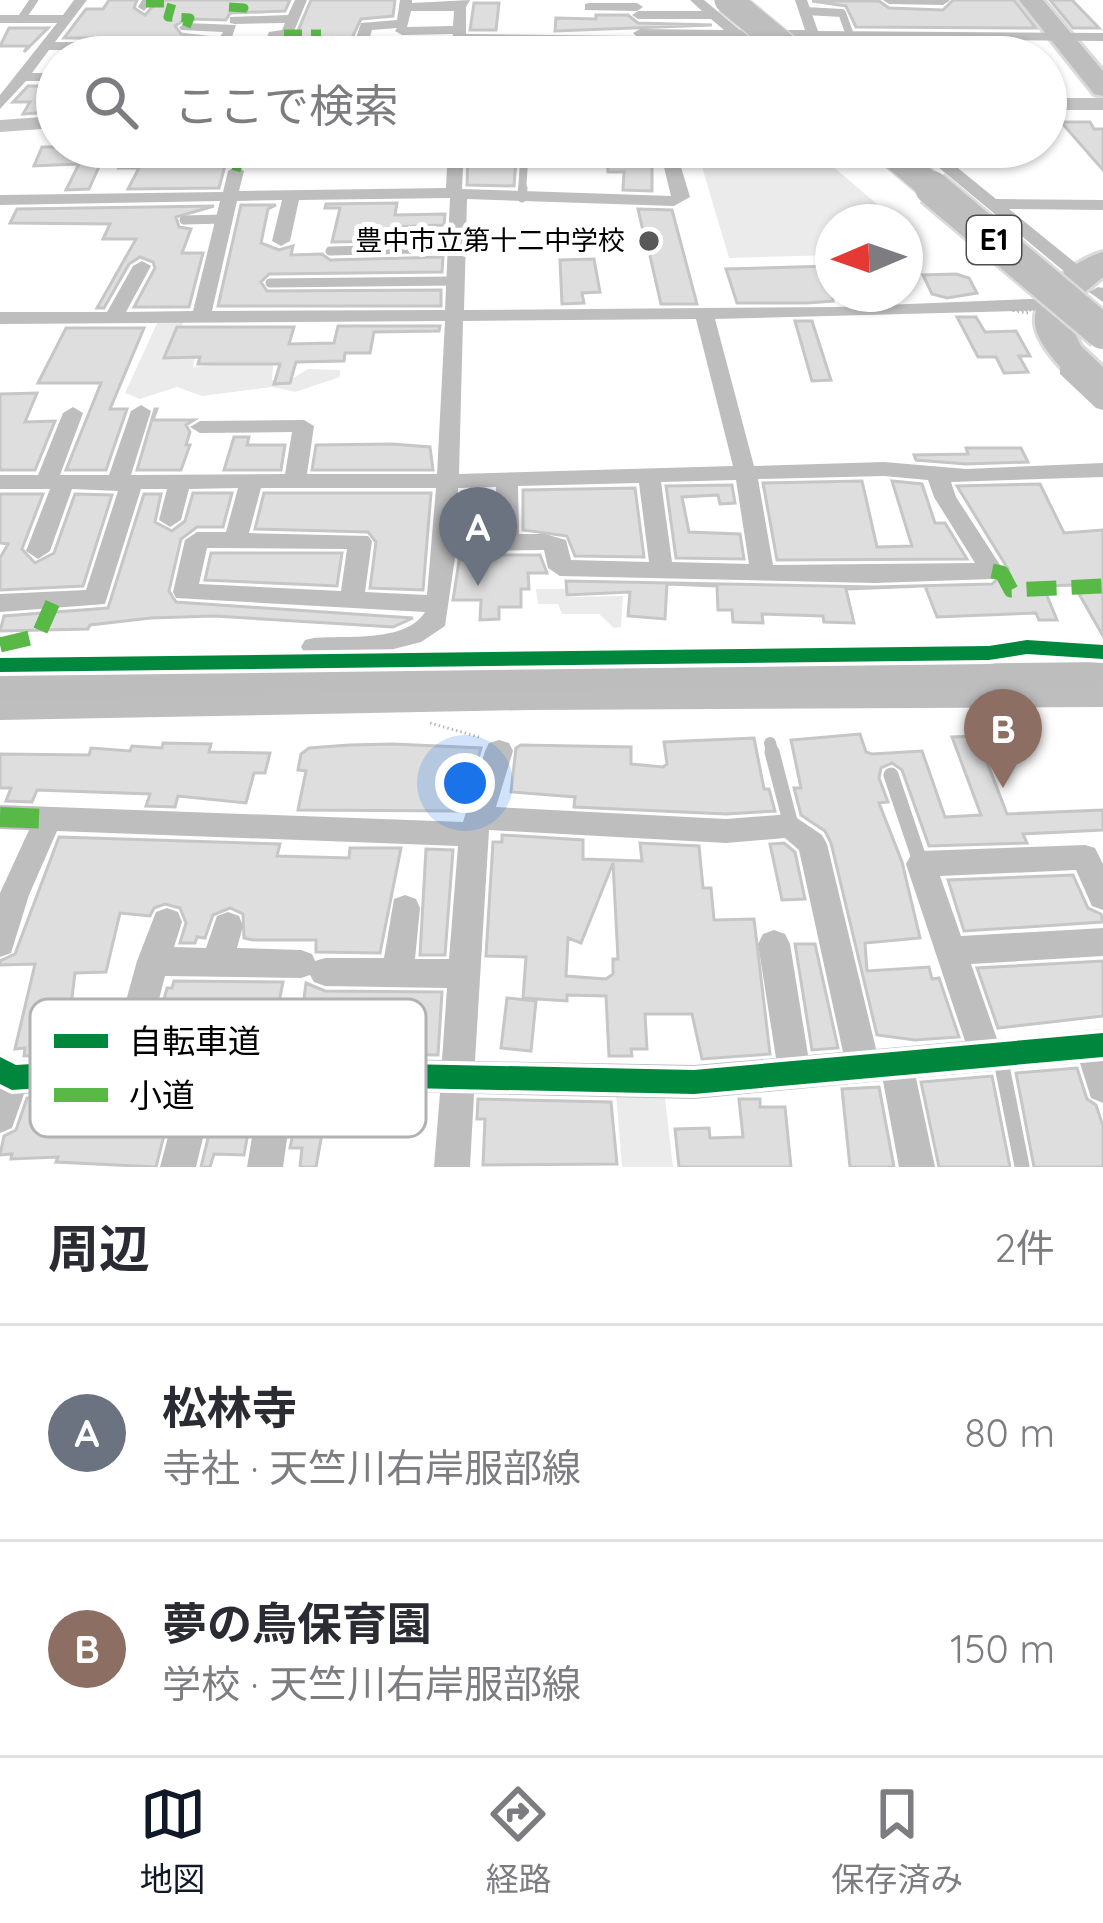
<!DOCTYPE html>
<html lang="ja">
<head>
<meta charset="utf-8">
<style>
	:root { --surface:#fff; --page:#f2f2f3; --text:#2b2b33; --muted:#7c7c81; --line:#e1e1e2; --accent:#111827 }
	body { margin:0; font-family:Quicksand,"Noto Sans JP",sans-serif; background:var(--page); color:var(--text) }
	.compass { position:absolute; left:815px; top:204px; width:108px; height:108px; border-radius:50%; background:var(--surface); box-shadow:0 3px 9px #0004; rotate:268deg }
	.you { position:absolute; left:465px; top:783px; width:42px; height:42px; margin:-30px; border:9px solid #fff; border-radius:50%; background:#1a73e8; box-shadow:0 0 0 18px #1a73e833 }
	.badge { display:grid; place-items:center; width:78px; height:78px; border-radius:50%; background:var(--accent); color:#fff; font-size:39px; font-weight:700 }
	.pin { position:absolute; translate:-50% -99px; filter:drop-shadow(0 3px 6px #0008) }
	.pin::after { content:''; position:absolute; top:63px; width:42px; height:36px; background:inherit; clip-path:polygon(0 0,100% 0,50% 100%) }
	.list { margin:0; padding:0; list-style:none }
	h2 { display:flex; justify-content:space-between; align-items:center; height:156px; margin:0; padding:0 48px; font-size:51px }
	h2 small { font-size:39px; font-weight:400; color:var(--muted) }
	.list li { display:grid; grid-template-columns:78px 1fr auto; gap:36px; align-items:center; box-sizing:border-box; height:216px; padding:0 48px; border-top:3px solid var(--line) }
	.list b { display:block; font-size:45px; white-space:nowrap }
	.list p { margin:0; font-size:39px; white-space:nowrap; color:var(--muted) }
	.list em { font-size:39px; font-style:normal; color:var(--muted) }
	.icon { flex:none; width:66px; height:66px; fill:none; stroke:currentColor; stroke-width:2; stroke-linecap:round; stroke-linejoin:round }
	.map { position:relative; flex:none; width:1103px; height:1167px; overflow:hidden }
	.search { position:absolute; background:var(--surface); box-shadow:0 3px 9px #0004; left:36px; right:36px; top:36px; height:132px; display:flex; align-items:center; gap:30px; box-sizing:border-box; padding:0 42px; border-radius:66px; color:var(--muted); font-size:45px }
	.sheet { height:588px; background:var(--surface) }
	nav { display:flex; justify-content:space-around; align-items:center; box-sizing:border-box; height:168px; border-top:3px solid var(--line); background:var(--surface); font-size:33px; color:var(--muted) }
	nav a { display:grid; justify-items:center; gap:6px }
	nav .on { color:var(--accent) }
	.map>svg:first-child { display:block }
</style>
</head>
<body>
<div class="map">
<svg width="1103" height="1167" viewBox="0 0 1103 1167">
	<rect width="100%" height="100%" fill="#fff"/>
	<path fill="#ebebeb" d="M810 147 898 222H833V255L729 258 697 150Z
		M184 320 182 326 201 329 193 367 265 359 273 366 272 380 288 381 308 369 340 370V377L295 392 272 387 202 396 177 387 140 399 125 393 158 321Z
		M536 589H565L566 597 623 596 621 627 614 628 599 614H562L558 604H538Z
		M664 1090 673 1167H622L616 1093Z"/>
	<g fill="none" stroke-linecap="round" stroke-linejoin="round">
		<path fill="#bdbdbd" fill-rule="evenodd" d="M1103 662V690L0 705V675Z"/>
	</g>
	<path fill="#dedede" stroke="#c6c6c6" stroke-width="3" fill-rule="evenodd" d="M109 0H137L134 8 145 15 158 0H290L285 11 230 13 226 20 186 19 175 26 181 34 214 38H64L86 9H103Z
		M311 0H395L393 16 361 19 351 40H294Z
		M953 0H1014L1036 28 856 27 846 6 812 1H879L889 8 943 10Z
		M1050 0H1072L1099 28H1073Z
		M474 3H499L496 30H470Z
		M596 15H628L638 23 712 25 555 31 556 18 596 19Z
		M9 28H48L24 52 28 46H0Z
		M652 42H731L740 56 515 57 516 47 641 49Z
		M808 43 917 44 924 57 864 55 845 46 814 53Z
		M28 86H57V101L50 112 23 114 30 102H13Z
		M1061 122H1090L1094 129H1103V170Z
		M42 147H90L84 162H101L89 189 66 190 79 164 34 166Z
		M214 147 210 158H227L219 188 128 189 139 168H119L127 149Z
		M482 147H517L514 186 467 185 468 153H482Z
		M607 147H652V191L623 190 624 172H608Z
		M397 203 395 215 445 214 444 225 393 227 390 241 332 242 340 208H325L326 204Z
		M241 205H276L268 209 261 243 279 250 293 246 291 255 322 254 330 260 443 257 442 272 269 274 261 282 267 291 441 290V306H218Z
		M214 206 176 217 179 227 191 229 182 253H203L189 307H134L155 268 153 262 140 257 129 264 104 308H97L136 239H103L110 224 10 223 17 209Z
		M638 209 672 210 697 304H661L650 256 653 244H646Z
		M594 259 600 292 582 293 584 303 562 304 560 260Z
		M830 266 833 301 807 303H737L726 269Z
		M956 274 969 278 977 293 947 298 932 294 923 275Z
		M957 317H976L985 332 1016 331 1030 356H1019L1028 372 1004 373 996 357H978Z
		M795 321H812L831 380 812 381Z
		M338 326H440L439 331 374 332 370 353H345L344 361 296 362 290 383 274 384 280 364H198L200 357 164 358 177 327H294L289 344 334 343Z
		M66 328H144L110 409H127L106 470H66L101 383H38Z
		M37 393 25 422 55 421 35 470H0V394Z
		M155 409H157L153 420H194L186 425 190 432 186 445H190L181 470H137Z
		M234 437H249L247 445H285L281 470H224Z
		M392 444 430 447 433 470H312L316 445Z
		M966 448H1021L1028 462 966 464 916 460 914 455 968 454Z
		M862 481 877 547 912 546 892 481 922 484 935 523H945L967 559 777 560 763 483Z
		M1040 484 1064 533 1103 530V636L1074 585 1043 586 1057 620H1039L1036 613 937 617 925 586 846 589 854 623 824 622 823 616 762 614 763 623 733 622 732 610H718L717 586 667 584 665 619 628 616 630 592 567 595 566 581 874 587 992 584 1008 569 957 486Z
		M732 485 735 503 720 504 718 495 682 497 689 532 740 534 744 559 676 558 666 486Z
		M635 488 644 557 575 556 567 536 523 530V490Z
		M462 492H491V530H462Z
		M193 493H232L223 527H197L181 539 169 591 176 602 413 618 393 627 214 616 151 618 90 625 88 629 0 631 4 616 108 608 144 494H161L155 522 172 531 185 521Z
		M264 493H431L423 590 370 588 376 542 368 532 255 529Z
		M0 494H43L22 549 35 563 54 553 75 494 112 495 83 586 0 590V558L8 544 0 543Z
		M211 553H342L337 586 205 580Z
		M460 555H540L547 573H528L529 589H521V607H499V619L480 620 481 600H453Z
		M860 734 866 752 872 754 922 751 945 817 981 815 952 737 977 736 1007 814 1103 810V830L1023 834 1027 843 929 846 902 770 892 763 881 768 879 778 888 802 879 803 902 862 920 938 865 943 867 971 929 967 932 979 939 978 959 1037 915 1040 877 1035 831 843 825 831 801 815 794 788H801L791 740Z
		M754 738 764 789H769L775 811 726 814 574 807 575 797 511 792 516 748 521 745 631 747V764L663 767 667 764 664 742Z
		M163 743 211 744 209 752 270 753 265 773H254L246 803 178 796 175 807 146 806 150 794 37 790 32 802 6 801 11 788H0V754L89 755 91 748 130 751 132 746 162 748Z
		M349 745 393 744 481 748 471 782 461 785 459 811 298 810 306 771 298 770 301 754 309 748Z
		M502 835 583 840V859L642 861 640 843 699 846 703 888H711L714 920 754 919 770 1054 702 1059 692 1014H645L647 1049H631L632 1056H609L606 996 567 995V1001L523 998 526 957 486 956 493 842H502ZM613 863 618 959H613V974L606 979 566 976 568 938 581 943Z
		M59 837 280 844 277 856 349 858 350 848H401L380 953 316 952V940H253L244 938 243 914 230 908 213 915 205 938 197 937 195 943H180L186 923 180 908 165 904 154 908 150 916 120 913 106 972 75 973 66 1045 47 1048 46 1055 24 1056 25 1048 15 1049 35 964 0 965V961L15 954Z
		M784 843 795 852 805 899 782 900 770 844Z
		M426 849 453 850 445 955H420Z
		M1073 875 1088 908 1101 914 1103 922 964 931 948 880Z
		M795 944H815L838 1048 812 1050Z
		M1103 961V1016L998 1028 977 968Z
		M174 981 283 982 269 1052 151 1050 167 988H172Z
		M306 983 325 991 442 992 438 1055 297 1053Z
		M507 998 536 1001 531 1051 501 1048Z
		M1077 1068 1087 1099 1096 1105 1103 1126V1167H1034L1016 1073Z
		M992 1076 1010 1167H939L921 1082Z
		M879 1087 894 1167H850L842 1089Z
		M166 1092H175L156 1167 56 1162 58 1157 11 1159 12 1154 0 1155 4 1136 16 1130 27 1098 114 1097 108 1118 157 1121Z
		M219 1093H248L246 1100H254L244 1155 214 1154 210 1167H201Z
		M301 1095H329L316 1167H300L302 1148H290Z
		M478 1099 611 1102 617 1164 483 1165 485 1119H477Z
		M739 1099H760V1107H785L791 1167H679L675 1129 709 1128 710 1138 743 1137Z"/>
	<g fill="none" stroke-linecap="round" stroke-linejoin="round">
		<g stroke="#dbdbdb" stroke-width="6">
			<path id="highway" d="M1019 0H1043L1103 71V96L1094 94Z
				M1103 252V277L1077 299 1070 323 1081 346 1103 367V398C1087 394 1077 384 1065 372 1053 359 1037 341 1035 324 1032 291 1076 259 1103 252Z"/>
		</g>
		<path stroke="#b9b9b9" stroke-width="3" stroke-dasharray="1.5 3" stroke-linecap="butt" d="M430 723 479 737"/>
		<path stroke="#bebebe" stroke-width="8" d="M805 11 842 13 850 35
			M21 19 34 0
			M522 191 524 162"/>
		<path stroke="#bebebe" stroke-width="9" d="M522 198 523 188
			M184 220 224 219
			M397 235 457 234
			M330 251 456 248
			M270 283 454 281"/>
		<path stroke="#bebebe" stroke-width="12" d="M770 743 773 755"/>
		<path stroke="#bebebe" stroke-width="15" d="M772 752 791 825
			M891 775 921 864
			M1000 1056 1022 1166"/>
		<path fill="#bebebe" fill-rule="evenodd" d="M74 0H87L55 42 217 43 223 32 181 30 179 27 186 23 236 25 230 43 264 44 269 32 282 30 285 23 235 24 230 23V17L288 15 295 0H307L292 36 279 38 277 44H354L361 23 397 20 400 0H412V3L470 0 466 7V34L636 36 633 33 640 29 724 30 711 19H638L632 15 638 11H702L690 0H704L740 30H805L795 0H807L818 31 1103 33V41L749 38 771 57H756L733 38 645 37 648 40 641 44 466 42V50L459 54 49 50 32 73H57V81H26L0 109V95L57 23H0V15H63ZM411 11H454L453 26 407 27ZM397 28 395 31 402 35 453 34 452 45 368 44 372 30Z
			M142 0H154L144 11 138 7Z
			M883 0H949V1L943 5 889 4Z
			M589 3H637L643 7 637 11 585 10V4Z
			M448 147H464L462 189 671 196 659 147H675L690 197 674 206 467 199 464 310 836 307 1055 298 1064 304 1055 310 715 319 754 466 884 462 966 469 1103 463V477L951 482 956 497 1004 571 992 579 874 583 560 576 548 568 544 550 456 551 445 626 421 642 386 651 989 644 1027 638 1103 643V661L1027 656 989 662 0 674V656L304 652 301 647 305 640 314 638C346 635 406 643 425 612L176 598 173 592 185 540 197 532H226L238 488 189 489 181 520 170 527 159 520 167 489H141L105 604 0 612V594L86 590 118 491 72 489 50 551 38 559 26 551 50 489H0V475H38L63 413 73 407 83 413 60 475H109L131 411 141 405 151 411 131 475 285 474 292 432 200 433 190 427 200 421 304 420 314 426 307 474H437L445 321 0 324V312H107L133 266 142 261 151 266 126 312 193 311 220 201 0 205V195L223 192 228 171 236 166 244 171 239 191 446 188ZM450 198 445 310 212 311 237 201 282 200 272 241 281 246 290 241 299 200ZM696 319 733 466 459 474 463 321ZM884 476 928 480 934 497 975 563 773 565 758 479ZM736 480 749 564 672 562 661 482ZM639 483 649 562 571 560 566 540 545 534H519L518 486ZM496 487 495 535H457L458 488ZM261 488H436L427 595 365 592 372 541 368 536 249 533ZM207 548 347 549 341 591 199 584Z
			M914 147H932L996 199 1103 200V210L1009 209 1089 274V282H1077Z
			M1098 287 1103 288V302L1089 292Z
			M1067 364 1074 366 1103 393V410L1096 408 1060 374V366Z
			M1103 687V707L529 710 0 720V700L529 690Z
			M499 740 509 743 513 751 496 807 726 819 791 814 822 835 827 844 876 1049 965 1041 906 864 911 855 921 851 1085 845 1095 848 1103 864V910L1092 906 1076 870 940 876 961 936 1103 928V956L971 964 997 1039 1103 1029V1103L1091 1098 1080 1063 916 1078 935 1167H899L883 1081 694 1099 474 1094 470 1167H434L440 1093 294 1090 283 1167H247L260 1089 215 1088 196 1167H160L181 1088 124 1086 24 1094 12 1128 0 1133V1053L17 1061 111 1055 137 961 156 912 167 908 178 912 182 922 174 947 206 948 217 916 228 912 239 916 243 926 237 948 301 950 312 954 315 961 325 958H384L394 899 405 895 416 899 420 908 415 959H449L458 846 57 831 29 895 11 953 0 957V893L29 830 0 829V805L463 822 485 751 489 743ZM489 830 726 843 785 838 799 850 843 1052 808 1055 790 944 785 934 774 930 763 934 758 944 776 1058 694 1065 475 1061ZM310 975 314 982 325 986 447 988 442 1060 145 1054 165 976 301 978Z"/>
		<path fill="#c2c2c2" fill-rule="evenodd" d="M1046 98H1103V110H1046Z
			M57 116V128L0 132V120Z"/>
		<use href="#highway" fill="#bebebe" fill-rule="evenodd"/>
		<g stroke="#dbdbdb" stroke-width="30" stroke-linecap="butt">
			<path id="highway-bridge-far1" d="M728 0 797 57
				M884 147 936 191"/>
		</g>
		<g stroke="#dbdbdb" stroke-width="39" stroke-linecap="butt">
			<path id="highway-bridge" d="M932 188 1103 332"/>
		</g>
		<path stroke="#b9b9b9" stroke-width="3" stroke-dasharray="1.5 3" stroke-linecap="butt" d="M1028 313 1011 310H1033"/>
		<use href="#highway-bridge-far1" stroke="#bebebe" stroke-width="27"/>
		<use href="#highway-bridge" stroke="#bebebe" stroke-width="34"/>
		<path stroke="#58b947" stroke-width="9" stroke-dasharray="18 9" stroke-linecap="butt" d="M146 3H172L168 17 190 18 186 27
			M229 7 244 8 240 13
			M284 34H321
			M236 171 243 147"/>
		<path stroke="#58b947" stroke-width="15" stroke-dasharray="30 15" stroke-linecap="butt" d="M992 571 1002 573 1011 590 1103 586
			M0 645 38 636 54 600"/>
		<path stroke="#58b947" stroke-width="20" stroke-dasharray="39 20" stroke-linecap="butt" d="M0 817 48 819"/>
		<g stroke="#fff" stroke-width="8">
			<path id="cycleway" d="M1027 640 1103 645V659L1027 654 989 660 0 672V658L989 646Z
				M1103 1033V1057L694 1094 124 1082 12 1090 0 1084V1057L16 1065 124 1058 694 1070Z"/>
		</g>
		<use href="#cycleway" fill="#00873e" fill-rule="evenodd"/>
	</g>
	<circle fill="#595959" stroke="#fff" stroke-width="4.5" cx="649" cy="241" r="12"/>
	<g text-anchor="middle" stroke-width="10" stroke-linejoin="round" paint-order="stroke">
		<g font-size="27" fill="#000" stroke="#fff" text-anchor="end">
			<text x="625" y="250">豊中市立第十二中学校</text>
		</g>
		<rect fill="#fff" stroke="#4c4c4c" stroke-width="3" x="967" y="216" width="54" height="48" rx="9"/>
		<g font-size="30" font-weight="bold" fill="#000">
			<text x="994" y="250">E1</text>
		</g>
	</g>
	<rect x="30" y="999" width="396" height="138" rx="18" fill="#fff" stroke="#b2b2b2" stroke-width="3"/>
	<rect x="54" y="1034" width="54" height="14" fill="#00873e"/>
	<rect x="54" y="1088" width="54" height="14" fill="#58b947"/>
	<g font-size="33" fill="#000">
		<text x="129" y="1053">自転車道</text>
		<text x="129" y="1107">小道</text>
	</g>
</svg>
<svg class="compass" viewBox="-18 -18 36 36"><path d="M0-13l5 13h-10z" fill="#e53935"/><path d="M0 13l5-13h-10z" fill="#7c7c81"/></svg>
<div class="you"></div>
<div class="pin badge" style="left:478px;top:586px;background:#6b7280">A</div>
<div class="pin badge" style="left:1003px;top:788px;background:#8d6e63">B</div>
<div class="search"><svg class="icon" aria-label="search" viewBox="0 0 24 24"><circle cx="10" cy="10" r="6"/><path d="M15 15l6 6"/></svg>ここで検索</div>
</div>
<section class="sheet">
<h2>周辺<small>2件</small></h2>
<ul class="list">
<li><span class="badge" style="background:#6b7280">A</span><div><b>松林寺</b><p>寺社 · 天竺川右岸服部線</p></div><em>80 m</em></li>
<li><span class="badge" style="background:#8d6e63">B</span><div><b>夢の鳥保育園</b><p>学校 · 天竺川右岸服部線</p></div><em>150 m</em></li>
</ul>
</section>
<nav>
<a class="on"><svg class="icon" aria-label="map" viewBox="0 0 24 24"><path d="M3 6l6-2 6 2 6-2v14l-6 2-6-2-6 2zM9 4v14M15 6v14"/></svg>地図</a>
<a><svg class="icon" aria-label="directions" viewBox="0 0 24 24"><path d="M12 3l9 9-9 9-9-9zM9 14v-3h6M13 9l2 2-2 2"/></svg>経路</a>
<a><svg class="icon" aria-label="saved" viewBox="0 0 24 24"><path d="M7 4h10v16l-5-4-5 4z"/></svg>保存済み</a>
</nav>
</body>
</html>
